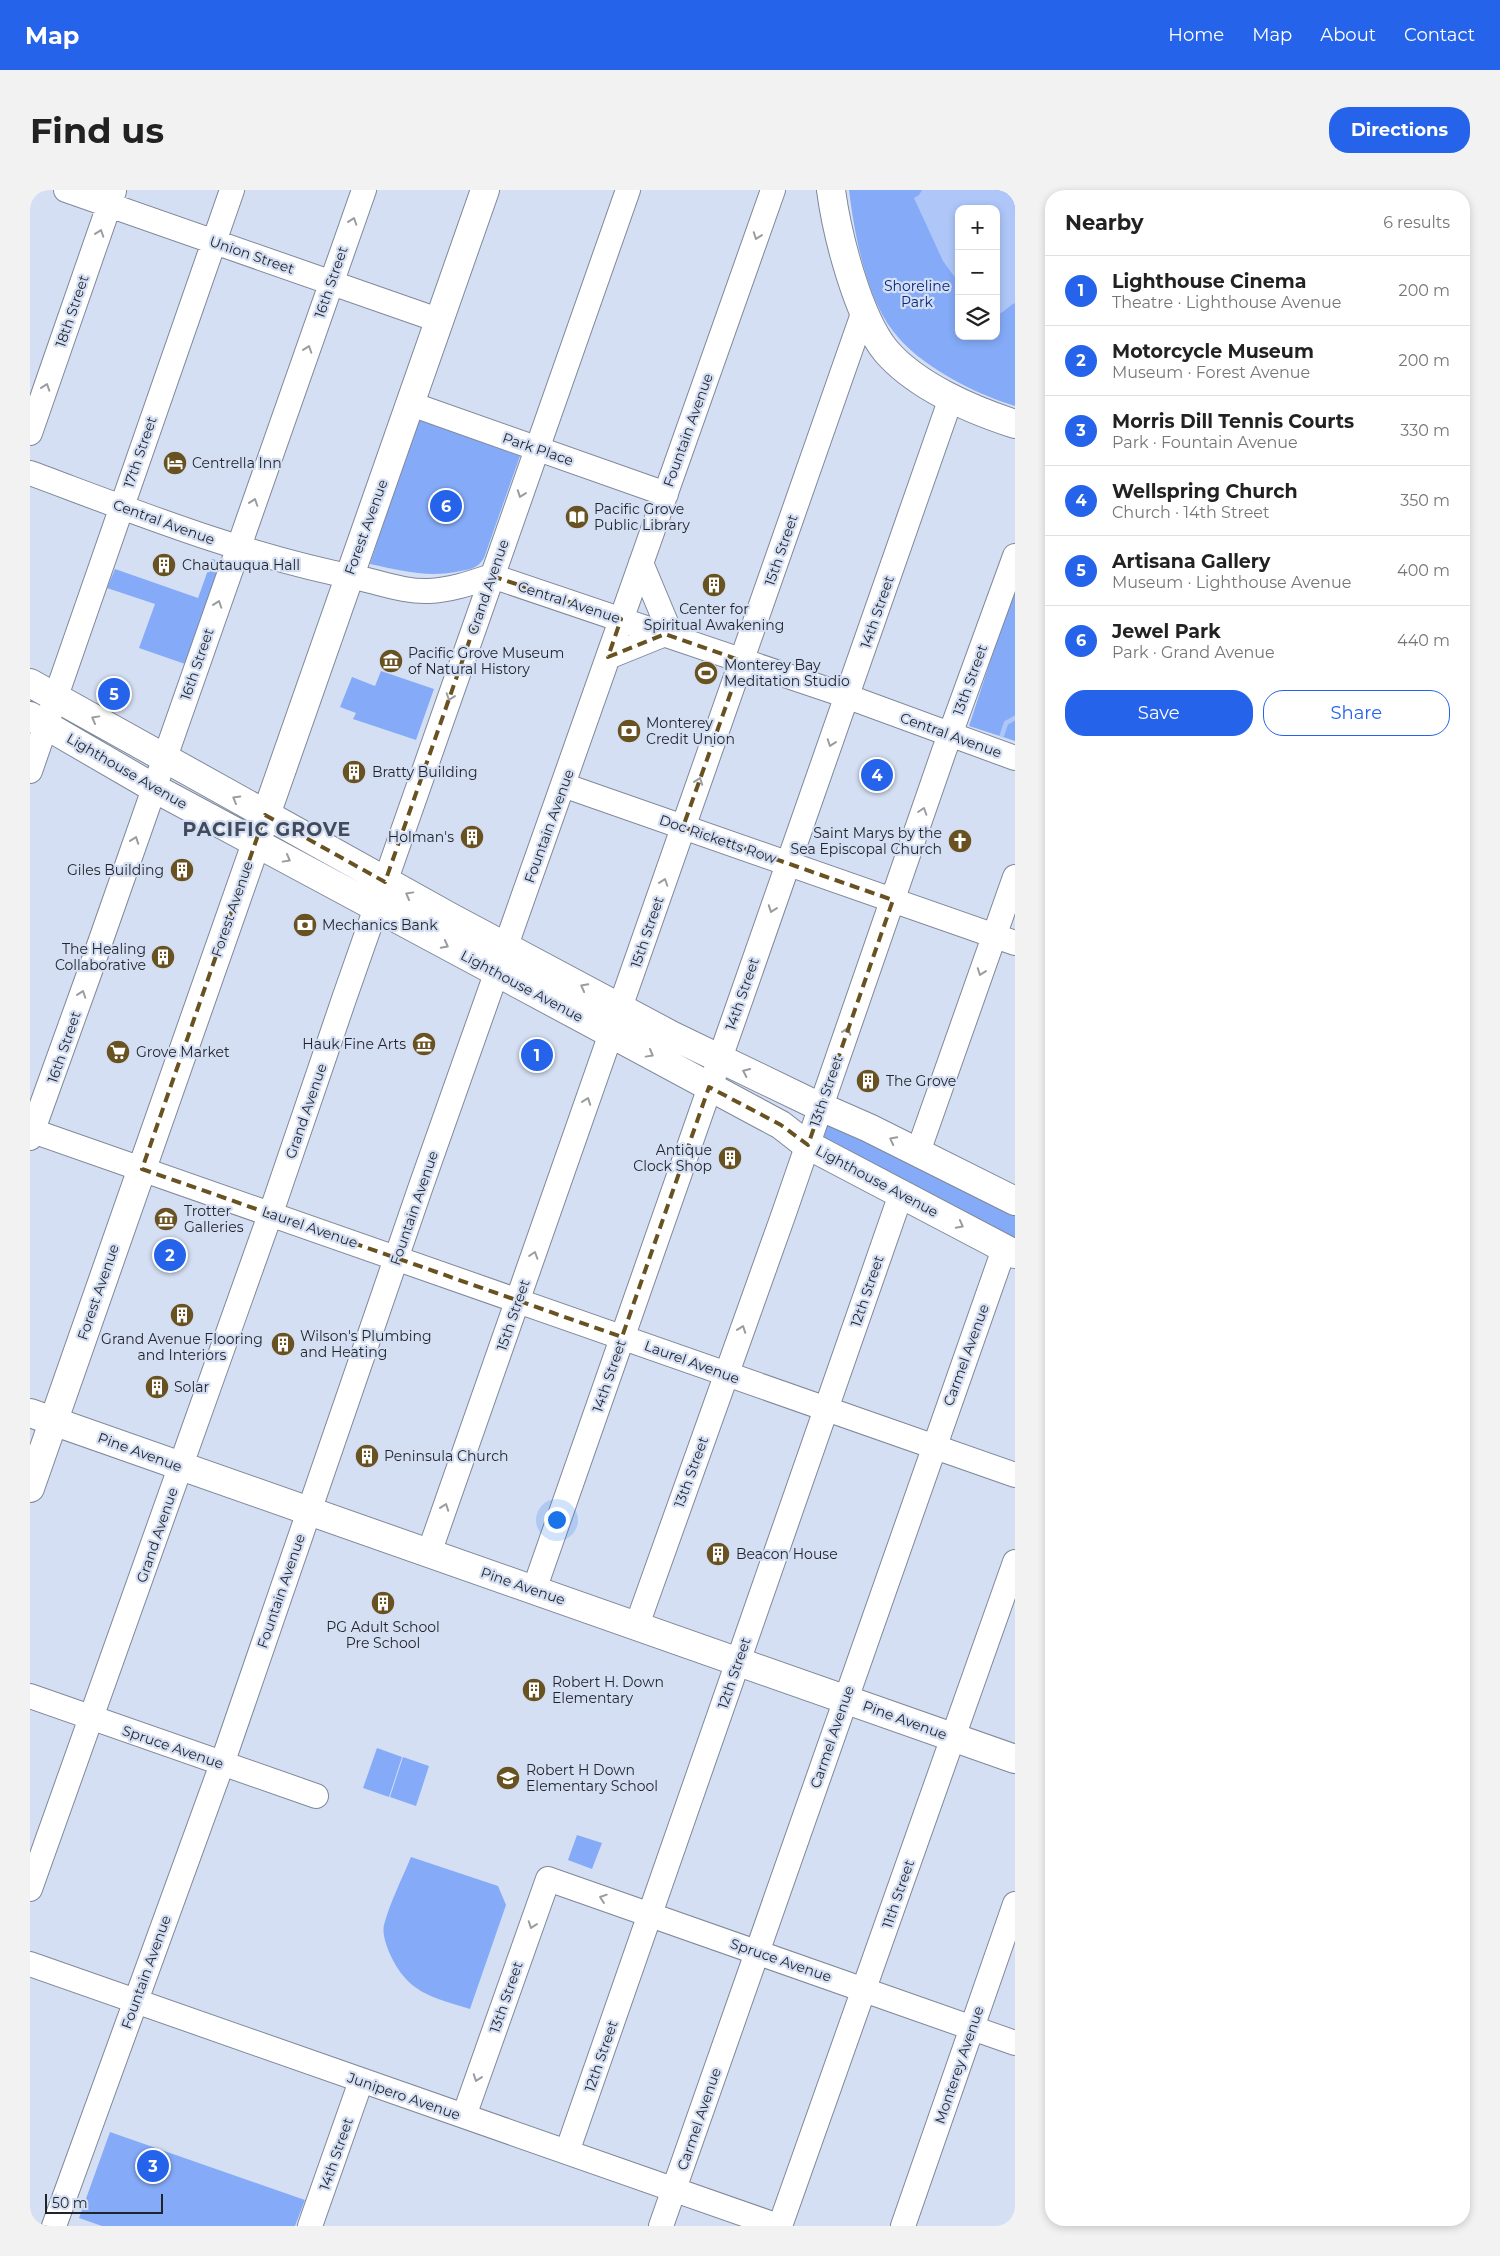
<!DOCTYPE html>
<html lang="en">
<head>
<meta charset="utf-8">
<style>
	:root { --surface:#fff; --page:#f2f2f2; --text:#222; --muted:#767676; --line:#e0e0e0; --accent:#2563eb }
	body { margin:0; font-family:Montserrat,sans-serif; background:var(--page); color:var(--text) }
	.controls { position:absolute; right:15px; top:15px; display:grid; overflow:hidden; border-radius:10px; box-shadow:0 2px 8px #0003 }
	.controls button { width:45px; height:45px; display:grid; place-items:center; padding:0; border:0; border-bottom:1px solid var(--line); background:var(--surface); color:var(--text); font:25px sans-serif }
	.scale { position:absolute; left:15px; bottom:12px; width:118px; box-sizing:border-box; padding-left:5px; border:2px solid #1f232a; border-top:0; font-size:14px; line-height:18px; white-space:nowrap; color:#1f232a; -webkit-text-stroke:4px #d5dff3; paint-order:stroke }
	.you { position:absolute; left:526px; top:1329px; width:18px; height:18px; margin:-12px; border:4px solid #fff; border-radius:50%; background:#1a73e8; box-shadow:0 0 0 8px #1a73e833 }
	.badge { display:grid; place-items:center; width:32px; height:32px; border-radius:50%; background:var(--accent); color:#fff; font-size:16px; font-weight:700 }
	.pin { position:absolute; translate:-50% -50%; border:2px solid #fff; box-shadow:0 1px 5px #0006 }
	.list { margin:0; padding:0; list-style:none }
	h2 { display:flex; justify-content:space-between; align-items:center; height:65px; margin:0; padding:0 20px; font-size:21px }
	h2 small { font-size:16px; font-weight:400; color:var(--muted) }
	.list li { display:grid; grid-template-columns:32px 1fr auto; gap:15px; align-items:center; box-sizing:border-box; height:70px; padding:0 20px; border-top:1px solid var(--line) }
	.list b { display:block; font-size:19px; white-space:nowrap }
	.list p { margin:0; font-size:16px; white-space:nowrap; color:var(--muted) }
	.list em { font-size:16px; font-style:normal; color:var(--muted) }
	.actions { display:flex; gap:10px; padding:15px 20px }
	.actions a { flex:1; padding:11px 0; border:1px solid var(--accent); border-radius:20px; text-align:center; font-size:18px; color:var(--accent) }
	.actions .main { background:var(--accent); color:#fff }
	.icon { flex:none; width:28px; height:28px; fill:none; stroke:currentColor; stroke-width:2; stroke-linecap:round; stroke-linejoin:round }
	.map { position:relative; flex:none; width:985px; height:2036px; overflow:hidden; border-radius:20px }
	header { display:flex; align-items:center; gap:30px; box-sizing:border-box; height:70px; padding:0 25px; background:var(--accent); color:#fff }
	header strong { font-size:24px }
	nav { display:flex; gap:28px; margin-inline-start:auto; font-size:18px }
	.intro { display:flex; align-items:center; justify-content:space-between; box-sizing:border-box; height:120px; padding:0 30px }
	h1 { margin:0; font-size:35px }
	.button { padding:12px 22px; border-radius:20px; background:var(--accent); color:#fff; font-size:18px; font-weight:700 }
	main { display:flex; gap:30px; padding:0 30px }
	aside { flex:1; background:var(--surface); border-radius:20px; box-shadow:0 2px 8px #0003 }
	.map>svg:first-child { display:block }
</style>
</head>
<body>
<header>
<strong>Map</strong>
<nav><a>Home</a><a>Map</a><a>About</a><a>Contact</a></nav>
</header>
<div class="intro"><h1>Find us</h1><a class="button">Directions</a></div>
<main>
<div class="map">
<svg width="985" height="2036" viewBox="0 0 985 2036">
	<rect width="100%" height="100%" fill="#d5dff3"/>
	<path fill="#85abf8" fill-rule="evenodd" d="M819 0H985V216C945 204 888 175 863 141 836 107 824 42 819 0ZM929 19H966V146H929Z
		M388 229 490 266 454 368C448 378 441 379 431 381 398 388 373 381 340 374Z
		M182 369 193 372 158 475 109 458 125 414 77 398 85 379 168 408Z
		M985 396V551L939 536Z
		M351 481 404 499 386 550 323 529 326 523 310 517 322 487 345 496Z
		M799 926 985 1019V1055L787 951Z
		M347 1558 372 1567 359 1607 333 1598Z
		M373 1567 399 1576 386 1616 360 1607Z
		M547 1645 572 1653 562 1679 538 1670Z
		M381 1667 468 1696 476 1715 440 1819C401 1807 377 1803 359 1762 356 1754 352 1743 354 1735 360 1712 372 1689 381 1667Z
		M80 1942 275 2010 265 2036H72L49 2028Z"/>
	<path fill="#aec7f8" d="M892 0H985V113C977 117 974 123 966 125V19H929V93L913 71 884 8 889 5Z"/>
	<g fill="none" stroke-linecap="round" stroke-linejoin="round">
		<path stroke="#aec7f8" stroke-width="4.5" d="M972 545 976 533 985 528"/>
		<g stroke="#7f889a" stroke-width="26">
			<path id="minor" d="M36 0 408 130
				M381 214 636 304
				M0 243 84 1
				M0 283C108 323 215 366 328 388 352 393 375 402 399 401 421 400 441 393 462 386L805 502 985 568
				M611 373 642 447
				M578 467 635 444
				M0 581 202 0
				M533 595 985 753
				M0 940 985 1285
				M0 948 59 784 334 0
				M888 962 985 687
				M399 1363 834 121
				M504 1400 921 208
				M607 1435 753 1026 914 561 985 366
				M0 1506 286 1606
				M0 1699 245 1011 315 806 598 0
				M0 1774 748 2036
				M434 1926 518 1689 985 1853
				M537 1962 871 1004
				M24 2036 192 1574 391 996 743 0
				M280 2036 331 1891
				M631 2036 974 1059
				M750 2036 985 1372
				M873 2036 985 1714"/>
		</g>
		<g stroke="#7f889a" stroke-width="30">
			<path id="major" d="M801 0C807 45 828 127 856 161 886 196 942 220 985 234
				M0 493 422 728 641 845 782 913 839 938 985 1011
				M0 526 124 598 751 935 774 953 985 1064
				M0 1223 985 1569
				M0 1298 455 0"/>
		</g>
		<use href="#minor" stroke="#fff" stroke-width="24"/>
		<use href="#major" stroke="#fff" stroke-width="28"/>
	</g>
	<defs><path id="oneway-chevron" d="M-2-3.5L2.5 0L-2 3.5" fill="none" stroke-width="1.6" stroke-linecap="round" stroke-linejoin="round" transform="scale(1.25)"/></defs>
	<g stroke="#9a9c9f">
		<use href="#oneway-chevron" transform="translate(323 31) rotate(-71)"/>
		<use href="#oneway-chevron" transform="translate(70 43) rotate(-71)"/>
		<use href="#oneway-chevron" transform="translate(727 46) rotate(110)"/>
		<use href="#oneway-chevron" transform="translate(278 159) rotate(-71)"/>
		<use href="#oneway-chevron" transform="translate(16 197) rotate(-71)"/>
		<use href="#oneway-chevron" transform="translate(491 304) rotate(110)"/>
		<use href="#oneway-chevron" transform="translate(224 312) rotate(-71)"/>
		<use href="#oneway-chevron" transform="translate(188 414) rotate(-71)"/>
		<use href="#oneway-chevron" transform="translate(420 507) rotate(109)"/>
		<use href="#oneway-chevron" transform="translate(65 529) rotate(-151)"/>
		<use href="#oneway-chevron" transform="translate(801 553) rotate(109)"/>
		<use href="#oneway-chevron" transform="translate(669 591) rotate(-70)"/>
		<use href="#oneway-chevron" transform="translate(206 609) rotate(-150)"/>
		<use href="#oneway-chevron" transform="translate(893 621) rotate(-72)"/>
		<use href="#oneway-chevron" transform="translate(105 650) rotate(-70)"/>
		<use href="#oneway-chevron" transform="translate(257 669) rotate(29)"/>
		<use href="#oneway-chevron" transform="translate(634 692) rotate(-71)"/>
		<use href="#oneway-chevron" transform="translate(379 705) rotate(-151)"/>
		<use href="#oneway-chevron" transform="translate(742 719) rotate(110)"/>
		<use href="#oneway-chevron" transform="translate(415 755) rotate(28)"/>
		<use href="#oneway-chevron" transform="translate(951 782) rotate(110)"/>
		<use href="#oneway-chevron" transform="translate(554 797) rotate(-152)"/>
		<use href="#oneway-chevron" transform="translate(52 804) rotate(-71)"/>
		<use href="#oneway-chevron" transform="translate(817 841) rotate(-71)"/>
		<use href="#oneway-chevron" transform="translate(620 864) rotate(29)"/>
		<use href="#oneway-chevron" transform="translate(716 882) rotate(-155)"/>
		<use href="#oneway-chevron" transform="translate(557 911) rotate(-70)"/>
		<use href="#oneway-chevron" transform="translate(863 950) rotate(-153)"/>
		<use href="#oneway-chevron" transform="translate(930 1035) rotate(28)"/>
		<use href="#oneway-chevron" transform="translate(504 1065) rotate(-72)"/>
		<use href="#oneway-chevron" transform="translate(712 1139) rotate(-70)"/>
		<use href="#oneway-chevron" transform="translate(415 1317) rotate(-70)"/>
		<use href="#oneway-chevron" transform="translate(573 1708) rotate(-161)"/>
		<use href="#oneway-chevron" transform="translate(502 1735) rotate(109)"/>
		<use href="#oneway-chevron" transform="translate(447 1888) rotate(110)"/>
	</g>
	<path fill="none" stroke="#695221" stroke-width="4" stroke-dasharray="10 6" stroke-linejoin="round" d="M462 386 591 429 578 467 635 444 712 471 653 637 863 710 778 955 751 935 679 897 592 1147 112 979 235 625 355 692Z"/>
	<defs>
		<g id="hotel-disc" transform="scale(1.25)"><circle r="9.5" fill="#695221" stroke="#d5dff3"/><path d="M-6-4.5h1.5V1H6V5H4.5V3h-9V5H-6ZM-4 0a1.8 1.8 0 1 1 3.6 0ZM.5 0V-2.5h3Q6-2.5 6 0Z" fill="#fff"/></g>
		<g id="library-disc" transform="scale(1.25)"><circle r="9.5" fill="#695221" stroke="#d5dff3"/><path d="M-6-4Q-3-5.5-.7-3.5V5Q-3 3-6 4ZM6-4Q3-5.5 .7-3.5V5Q3 3 6 4Z" fill="#fff"/></g>
		<g id="building-disc" transform="scale(1.25)"><circle r="9.5" fill="#695221" stroke="#d5dff3"/><path d="M-4-6H4V6H1V3H-1V6H-4ZM-2.5-4.3h1.7v1.8h-1.7ZM.8-4.3h1.7v1.8H.8ZM-2.5-1h1.7V.8h-1.7ZM.8-1h1.7V.8H.8Z" fill="#fff"/></g>
		<g id="museum-disc" transform="scale(1.25)"><circle r="9.5" fill="#695221" stroke="#d5dff3"/><path d="M0-6L6-3V-2H-6V-3ZM-5-1h2V3h-2ZM-1-1h2V3h-2ZM3-1h2V3H3ZM-6 4H6V6H-6Z" fill="#fff"/></g>
		<g id="stadium-disc" transform="scale(1.25)"><circle r="9.5" fill="#695221" stroke="#d5dff3"/><path d="M0-5a6.5 5 0 1 0 0 10a6.5 5 0 1 0 0-10ZM-3.5-1.8h7v3.6h-7Z" fill="#fff"/></g>
		<g id="bank-disc" transform="scale(1.25)"><circle r="9.5" fill="#695221" stroke="#d5dff3"/><path d="M-6-4H6V4H-6ZM0-2.3a2.3 2.3 0 1 0 0 4.6a2.3 2.3 0 1 0 0-4.6Z" fill="#fff"/></g>
		<g id="church-disc" transform="scale(1.25)"><circle r="9.5" fill="#695221" stroke="#d5dff3"/><path d="M-1.2-6h2.4v3.5h3.3v2.4h-3.3V6h-2.4V-.1h-3.3v-2.4h3.3Z" fill="#fff"/></g>
		<g id="supermarket-disc" transform="scale(1.25)"><circle r="9.5" fill="#695221" stroke="#d5dff3"/><path d="M-6-5.5h2.5l.6 2H6L4.5 2H-2.5L-4.4-4H-6ZM-1.5 3.2a1.3 1.3 0 1 0 .1 0ZM3 3.2a1.3 1.3 0 1 0 .1 0Z" fill="#fff"/></g>
		<g id="school-disc" transform="scale(1.25)"><circle r="9.5" fill="#695221" stroke="#d5dff3"/><path d="M0-5L7-2L0 1L-7-2ZM-4 1L0 2.5L4 1V4Q0 6-4 4Z" fill="#fff"/></g>
	</defs>
	<g fill-rule="evenodd">
		<use href="#hotel-disc" x="145" y="273"/>
		<use href="#library-disc" x="547" y="327"/>
		<use href="#building-disc" x="134" y="375"/>
		<use href="#building-disc" x="684" y="395"/>
		<use href="#museum-disc" x="361" y="471"/>
		<use href="#stadium-disc" x="676" y="483"/>
		<use href="#bank-disc" x="599" y="541"/>
		<use href="#building-disc" x="324" y="582"/>
		<use href="#building-disc" x="442" y="647"/>
		<use href="#church-disc" x="930" y="651"/>
		<use href="#building-disc" x="152" y="680"/>
		<use href="#bank-disc" x="275" y="735"/>
		<use href="#building-disc" x="133" y="767"/>
		<use href="#museum-disc" x="394" y="854"/>
		<use href="#supermarket-disc" x="88" y="862"/>
		<use href="#building-disc" x="838" y="891"/>
		<use href="#building-disc" x="700" y="968"/>
		<use href="#museum-disc" x="136" y="1029"/>
		<use href="#building-disc" x="152" y="1125"/>
		<use href="#building-disc" x="253" y="1154"/>
		<use href="#building-disc" x="127" y="1197"/>
		<use href="#building-disc" x="337" y="1266"/>
		<use href="#building-disc" x="688" y="1364"/>
		<use href="#building-disc" x="353" y="1413"/>
		<use href="#building-disc" x="504" y="1500"/>
		<use href="#school-disc" x="478" y="1588"/>
	</g>
	<g text-anchor="middle" stroke-width="4.5" stroke-linejoin="round" paint-order="stroke">
		<g font-size="14" fill="#1f232a" stroke="#d5dff3">
			<text transform="translate(222 65) rotate(19)" y="5">Union Street</text>
			<text transform="translate(301 92) rotate(-71)" y="5">16th Street</text>
			<text transform="translate(42 121) rotate(-71)" y="5">18th Street</text>
			<text transform="translate(658 240) rotate(-70)" y="5">Fountain Avenue</text>
			<text transform="translate(508 259) rotate(19)" y="5">Park Place</text>
			<text transform="translate(110 262) rotate(-71)" y="5">17th Street</text>
			<text transform="translate(134 332) rotate(20)" y="5">Central Avenue</text>
			<text transform="translate(336 337) rotate(-70)" y="5">Forest Avenue</text>
			<text transform="translate(751 360) rotate(-71)" y="5">15th Street</text>
			<text transform="translate(458 397) rotate(-71)" y="5">Grand Avenue</text>
			<text transform="translate(539 412) rotate(18)" y="5">Central Avenue</text>
			<text transform="translate(847 422) rotate(-71)" y="5">14th Street</text>
			<text transform="translate(167 474) rotate(-71)" y="5">16th Street</text>
			<text transform="translate(940 490) rotate(-70)" y="5">13th Street</text>
			<text transform="translate(921 545) rotate(20)" y="5">Central Avenue</text>
			<text transform="translate(97 581) rotate(30)" y="5">Lighthouse Avenue</text>
			<text transform="translate(519 636) rotate(-70)" y="5">Fountain Avenue</text>
			<text transform="translate(688 649) rotate(19)" y="5">Doc Ricketts Row</text>
			<text transform="translate(202 719) rotate(-71)" y="5">Forest Avenue</text>
			<text transform="translate(617 742) rotate(-71)" y="5">15th Street</text>
			<text transform="translate(492 796) rotate(28)" y="5">Lighthouse Avenue</text>
			<text transform="translate(712 804) rotate(-71)" y="5">14th Street</text>
			<text transform="translate(34 857) rotate(-71)" y="5">16th Street</text>
			<text transform="translate(796 901) rotate(-71)" y="5">13th Street</text>
			<text transform="translate(276 921) rotate(-71)" y="5">Grand Avenue</text>
			<text transform="translate(847 991) rotate(28)" y="5">Lighthouse Avenue</text>
			<text transform="translate(384 1018) rotate(-71)" y="5">Fountain Avenue</text>
			<text transform="translate(280 1037) rotate(19)" y="5">Laurel Avenue</text>
			<text transform="translate(837 1101) rotate(-71)" y="5">12th Street</text>
			<text transform="translate(68 1102) rotate(-71)" y="5">Forest Avenue</text>
			<text transform="translate(483 1125) rotate(-71)" y="5">15th Street</text>
			<text transform="translate(936 1165) rotate(-70)" y="5">Carmel Avenue</text>
			<text transform="translate(662 1172) rotate(20)" y="5">Laurel Avenue</text>
			<text transform="translate(579 1186) rotate(-71)" y="5">14th Street</text>
			<text transform="translate(110 1262) rotate(20)" y="5">Pine Avenue</text>
			<text transform="translate(661 1282) rotate(-70)" y="5">13th Street</text>
			<text transform="translate(127 1345) rotate(-71)" y="5">Grand Avenue</text>
			<text transform="translate(493 1396) rotate(19)" y="5">Pine Avenue</text>
			<text transform="translate(251 1401) rotate(-71)" y="5">Fountain Avenue</text>
			<text transform="translate(704 1483) rotate(-71)" y="5">12th Street</text>
			<text transform="translate(875 1530) rotate(20)" y="5">Pine Avenue</text>
			<text transform="translate(802 1547) rotate(-71)" y="5">Carmel Avenue</text>
			<text transform="translate(143 1557) rotate(19)" y="5">Spruce Avenue</text>
			<text transform="translate(868 1704) rotate(-71)" y="5">11th Street</text>
			<text transform="translate(751 1770) rotate(19)" y="5">Spruce Avenue</text>
			<text transform="translate(116 1782) rotate(-70)" y="5">Fountain Avenue</text>
			<text transform="translate(476 1807) rotate(-71)" y="5">13th Street</text>
			<text transform="translate(571 1866) rotate(-71)" y="5">12th Street</text>
			<text transform="translate(929 1875) rotate(-71)" y="5">Monterey Avenue</text>
			<text transform="translate(374 1906) rotate(19)" y="5">Junipero Avenue</text>
			<text transform="translate(669 1929) rotate(-71)" y="5">Carmel Avenue</text>
			<text transform="translate(306 1964) rotate(-71)" y="5">14th Street</text>
		</g>
		<g font-size="14" fill="#052880" stroke="#d5dff3">
			<text x="887" y="101">Shoreline<tspan x="887" dy="16">Park</tspan></text>
		</g>
		<g font-size="14" fill="#1f232a" stroke="#d5dff3" text-anchor="start">
			<text x="162" y="278">Centrella Inn</text>
			<text x="564" y="324">Pacific Grove<tspan x="564" dy="16">Public Library</tspan></text>
			<text x="152" y="380">Chautauqua Hall</text>
			<text x="684" y="424" text-anchor="middle">Center for<tspan x="684" dy="16">Spiritual Awakening</tspan></text>
			<text x="378" y="468">Pacific Grove Museum<tspan x="378" dy="16">of Natural History</tspan></text>
			<text x="694" y="480">Monterey Bay<tspan x="694" dy="16">Meditation Studio</tspan></text>
			<text x="616" y="538">Monterey<tspan x="616" dy="16">Credit Union</tspan></text>
			<text x="342" y="587">Bratty Building</text>
			<text x="912" y="648" text-anchor="end">Saint Marys by the<tspan x="912" dy="16">Sea Episcopal Church</tspan></text>
			<text x="424" y="652" text-anchor="end">Holman's</text>
			<text x="134" y="685" text-anchor="end">Giles Building</text>
			<text x="292" y="740">Mechanics Bank</text>
			<text x="116" y="764" text-anchor="end">The Healing<tspan x="116" dy="16">Collaborative</tspan></text>
			<text x="376" y="859" text-anchor="end">Hauk Fine Arts</text>
			<text x="106" y="867">Grove Market</text>
			<text x="856" y="896">The Grove</text>
			<text x="682" y="965" text-anchor="end">Antique<tspan x="682" dy="16">Clock Shop</tspan></text>
			<text x="154" y="1026">Trotter<tspan x="154" dy="16">Galleries</tspan></text>
			<text x="270" y="1151">Wilson's Plumbing<tspan x="270" dy="16">and Heating</tspan></text>
			<text x="152" y="1154" text-anchor="middle">Grand Avenue Flooring<tspan x="152" dy="16">and Interiors</tspan></text>
			<text x="144" y="1202">Solar</text>
			<text x="354" y="1271">Peninsula Church</text>
			<text x="706" y="1369">Beacon House</text>
			<text x="353" y="1442" text-anchor="middle">PG Adult School<tspan x="353" dy="16">Pre School</tspan></text>
			<text x="522" y="1497">Robert H. Down<tspan x="522" dy="16">Elementary</tspan></text>
			<text x="496" y="1585">Robert H Down<tspan x="496" dy="16">Elementary School</tspan></text>
		</g>
		<g font-size="19" font-weight="bold" letter-spacing="1" fill="#424b5b" stroke="#d5dff3">
			<text x="237" y="646">PACIFIC GROVE</text>
		</g>
	</g>
</svg>
<div class="controls">
<button>+</button>
<button>−</button>
<button><svg class="icon" aria-label="layers" viewBox="0 0 24 24"><path d="M12 4l9 5-9 5-9-5zM3 14l9 5 9-5"/></svg></button>
</div>
<div class="scale">50 m</div>
<div class="you"></div>
<div class="pin badge" style="left:507px;top:865px">1</div>
<div class="pin badge" style="left:140px;top:1065px">2</div>
<div class="pin badge" style="left:123px;top:1976px">3</div>
<div class="pin badge" style="left:847px;top:585px">4</div>
<div class="pin badge" style="left:84px;top:504px">5</div>
<div class="pin badge" style="left:416px;top:316px">6</div>
</div>
<aside>
<h2>Nearby<small>6 results</small></h2>
<ul class="list">
<li><span class="badge">1</span><div><b>Lighthouse Cinema</b><p>Theatre · Lighthouse Avenue</p></div><em>200 m</em></li>
<li><span class="badge">2</span><div><b>Motorcycle Museum</b><p>Museum · Forest Avenue</p></div><em>200 m</em></li>
<li><span class="badge">3</span><div><b>Morris Dill Tennis Courts</b><p>Park · Fountain Avenue</p></div><em>330 m</em></li>
<li><span class="badge">4</span><div><b>Wellspring Church</b><p>Church · 14th Street</p></div><em>350 m</em></li>
<li><span class="badge">5</span><div><b>Artisana Gallery</b><p>Museum · Lighthouse Avenue</p></div><em>400 m</em></li>
<li><span class="badge">6</span><div><b>Jewel Park</b><p>Park · Grand Avenue</p></div><em>440 m</em></li>
</ul>
<div class="actions"><a class="main">Save</a><a>Share</a></div>
</aside>
</main>
</body>
</html>
